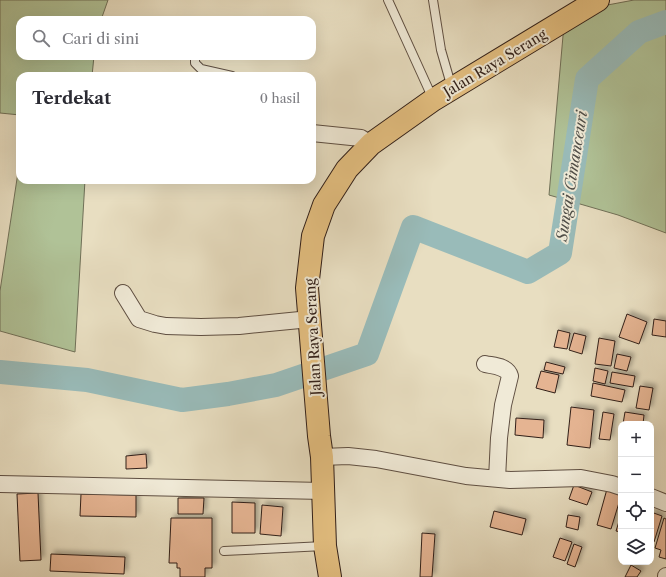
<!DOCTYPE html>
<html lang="id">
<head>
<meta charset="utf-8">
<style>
	:root { --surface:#fff; --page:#f2f2f3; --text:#2b2b33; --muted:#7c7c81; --line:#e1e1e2 }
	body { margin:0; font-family:"Libre Caslon Text",serif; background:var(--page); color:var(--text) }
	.controls { position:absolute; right:12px; bottom:12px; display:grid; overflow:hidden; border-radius:8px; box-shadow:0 4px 16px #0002 }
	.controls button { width:36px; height:36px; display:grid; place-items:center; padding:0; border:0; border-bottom:1px solid var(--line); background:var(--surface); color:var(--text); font:20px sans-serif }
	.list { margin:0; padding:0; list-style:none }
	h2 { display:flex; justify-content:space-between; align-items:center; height:52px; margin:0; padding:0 16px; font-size:17px }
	h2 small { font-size:13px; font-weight:400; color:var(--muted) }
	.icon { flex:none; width:22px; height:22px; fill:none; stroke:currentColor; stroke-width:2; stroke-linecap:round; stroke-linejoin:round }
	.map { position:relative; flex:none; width:666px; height:577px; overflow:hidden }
	.search { position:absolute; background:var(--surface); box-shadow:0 4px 16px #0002; left:16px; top:16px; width:300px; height:44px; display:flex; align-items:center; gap:10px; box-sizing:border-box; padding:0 14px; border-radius:12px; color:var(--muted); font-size:15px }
	.panel { position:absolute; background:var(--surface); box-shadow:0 4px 16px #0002; left:16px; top:72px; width:300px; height:112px; border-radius:12px }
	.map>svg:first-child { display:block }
</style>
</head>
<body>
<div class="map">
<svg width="666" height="577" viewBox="0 0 666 577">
	<defs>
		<filter id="shadow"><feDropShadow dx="3.5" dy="-3.5" stdDeviation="2" flood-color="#0004"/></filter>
	</defs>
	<rect width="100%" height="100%" fill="#e8dec1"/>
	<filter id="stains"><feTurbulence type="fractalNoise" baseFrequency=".005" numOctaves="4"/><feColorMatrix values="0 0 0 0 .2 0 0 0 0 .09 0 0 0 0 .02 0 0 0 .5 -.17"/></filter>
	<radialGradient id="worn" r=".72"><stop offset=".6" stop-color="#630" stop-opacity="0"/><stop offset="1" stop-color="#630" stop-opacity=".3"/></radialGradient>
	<path fill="#b0c297" stroke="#707058" d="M0 0H108L101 20H20V56H94L92 76H20V115L0 113Z
		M634 0H666V233L618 215 549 195 565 13Z
		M20 159V180H85L75 352 0 331V291Z"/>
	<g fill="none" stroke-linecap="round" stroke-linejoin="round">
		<path stroke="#99bbb9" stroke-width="24" d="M0 372 87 380 182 400 228 394 276 385 367 354 413 227 528 272 560 253 587 79 639 32 666 22"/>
	</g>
	<path fill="#e5b492" stroke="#311f18" filter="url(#shadow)" d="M627 314 647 322 639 344 619 337Z
		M654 319 666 321V337L652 335Z
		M558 330 570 333 567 349 554 347Z
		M574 333 586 336 582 354 569 350Z
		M599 338 615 341 611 366 595 364Z
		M617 354 631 357 627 371 614 368Z
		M546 362 565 367 563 374 544 370Z
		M595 368 608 371 605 384 593 381Z
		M541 371 559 375 555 393 536 388Z
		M612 372 635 376 633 387 610 383Z
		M593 383 625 390 622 402 591 396Z
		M640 386 653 388 649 410 636 408Z
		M571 407 594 410 590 448 567 445Z
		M603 412 614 414 610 440 599 439Z
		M625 412 644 415 643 424H623Z
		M516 418 544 420 543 438 515 435Z
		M146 454 147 468 126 469V456Z
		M574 485 592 492 587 505 569 499Z
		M607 489 621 493V496L611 529 597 525Z
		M38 493 41 560 20 561 17 494Z
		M81 494 136 495V517L80 516Z
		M178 498H204L203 514H178Z
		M232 502 255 503V533H232Z
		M262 505 283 507 281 536 260 534Z
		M494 511 526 519 522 535 490 527Z
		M651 512 662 516 654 542 651 541Z
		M568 515 580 517 578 530 566 527Z
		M621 515V532L616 531Z
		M171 518H212V568H205V577H180V568H177V563H169Z
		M664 518 666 519V559L659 557 661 550 655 548Z
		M422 533 435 534 432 577H420Z
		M560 538 572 542 565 561 553 557Z
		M574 544 582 547 575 567 567 564Z
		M51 554 125 557 124 574 50 571Z
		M631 565 641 571 637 577H625Z"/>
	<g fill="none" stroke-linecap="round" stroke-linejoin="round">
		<g stroke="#5f4f42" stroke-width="10">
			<path id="service" d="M388 0 433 99
				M433 0 441 50 452 88
				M195 56V63L201 69 232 76
				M224 551 324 546"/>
		</g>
		<g stroke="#5f4f42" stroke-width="18">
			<path id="minor" d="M312 133 361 138 371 144
				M123 293 139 319 155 324 166 326 201 327 239 326 310 319
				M485 364C494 366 507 366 510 376L503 405 499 438 497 479
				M322 457 348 456 376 459 466 476 510 480 581 478 612 484 621 487
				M0 484 323 491
				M651 497 666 503
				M666 577V576"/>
		</g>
		<g stroke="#311f18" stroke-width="24">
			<path id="trunk" d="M330 577 325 546 322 457 319 436 307 288 313 236 324 205 347 169 371 144 433 100 598 0"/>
		</g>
		<use href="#service" stroke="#f0ead7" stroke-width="8"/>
		<use href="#minor" stroke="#f0ead7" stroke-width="16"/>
		<use href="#trunk" stroke="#e4bf80" stroke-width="22"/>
	</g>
	<g text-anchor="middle" stroke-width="4" stroke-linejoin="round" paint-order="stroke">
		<g font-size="14" fill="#311f18" stroke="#f0ead7">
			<text transform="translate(495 63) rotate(-31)" y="5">Jalan Raya Serang</text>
			<text transform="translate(313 337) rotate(-93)" y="5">Jalan Raya Serang</text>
		</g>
		<g font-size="15" font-style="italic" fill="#504e48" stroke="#f0ead7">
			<text transform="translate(572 176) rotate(-81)" y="5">Sungai Cimanceuri</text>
		</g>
	</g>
	<rect width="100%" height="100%" filter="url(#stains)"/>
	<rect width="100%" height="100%" fill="url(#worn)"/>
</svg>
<div class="controls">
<button>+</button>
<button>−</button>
<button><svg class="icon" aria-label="locate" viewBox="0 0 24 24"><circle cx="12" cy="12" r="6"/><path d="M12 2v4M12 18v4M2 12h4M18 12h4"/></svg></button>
<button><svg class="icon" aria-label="layers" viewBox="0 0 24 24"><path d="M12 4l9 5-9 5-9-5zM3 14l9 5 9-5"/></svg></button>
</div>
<div class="search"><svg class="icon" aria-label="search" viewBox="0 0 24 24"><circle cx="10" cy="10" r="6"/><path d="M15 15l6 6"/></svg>Cari di sini</div>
<section class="panel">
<h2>Terdekat<small>0 hasil</small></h2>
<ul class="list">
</ul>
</section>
</div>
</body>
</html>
